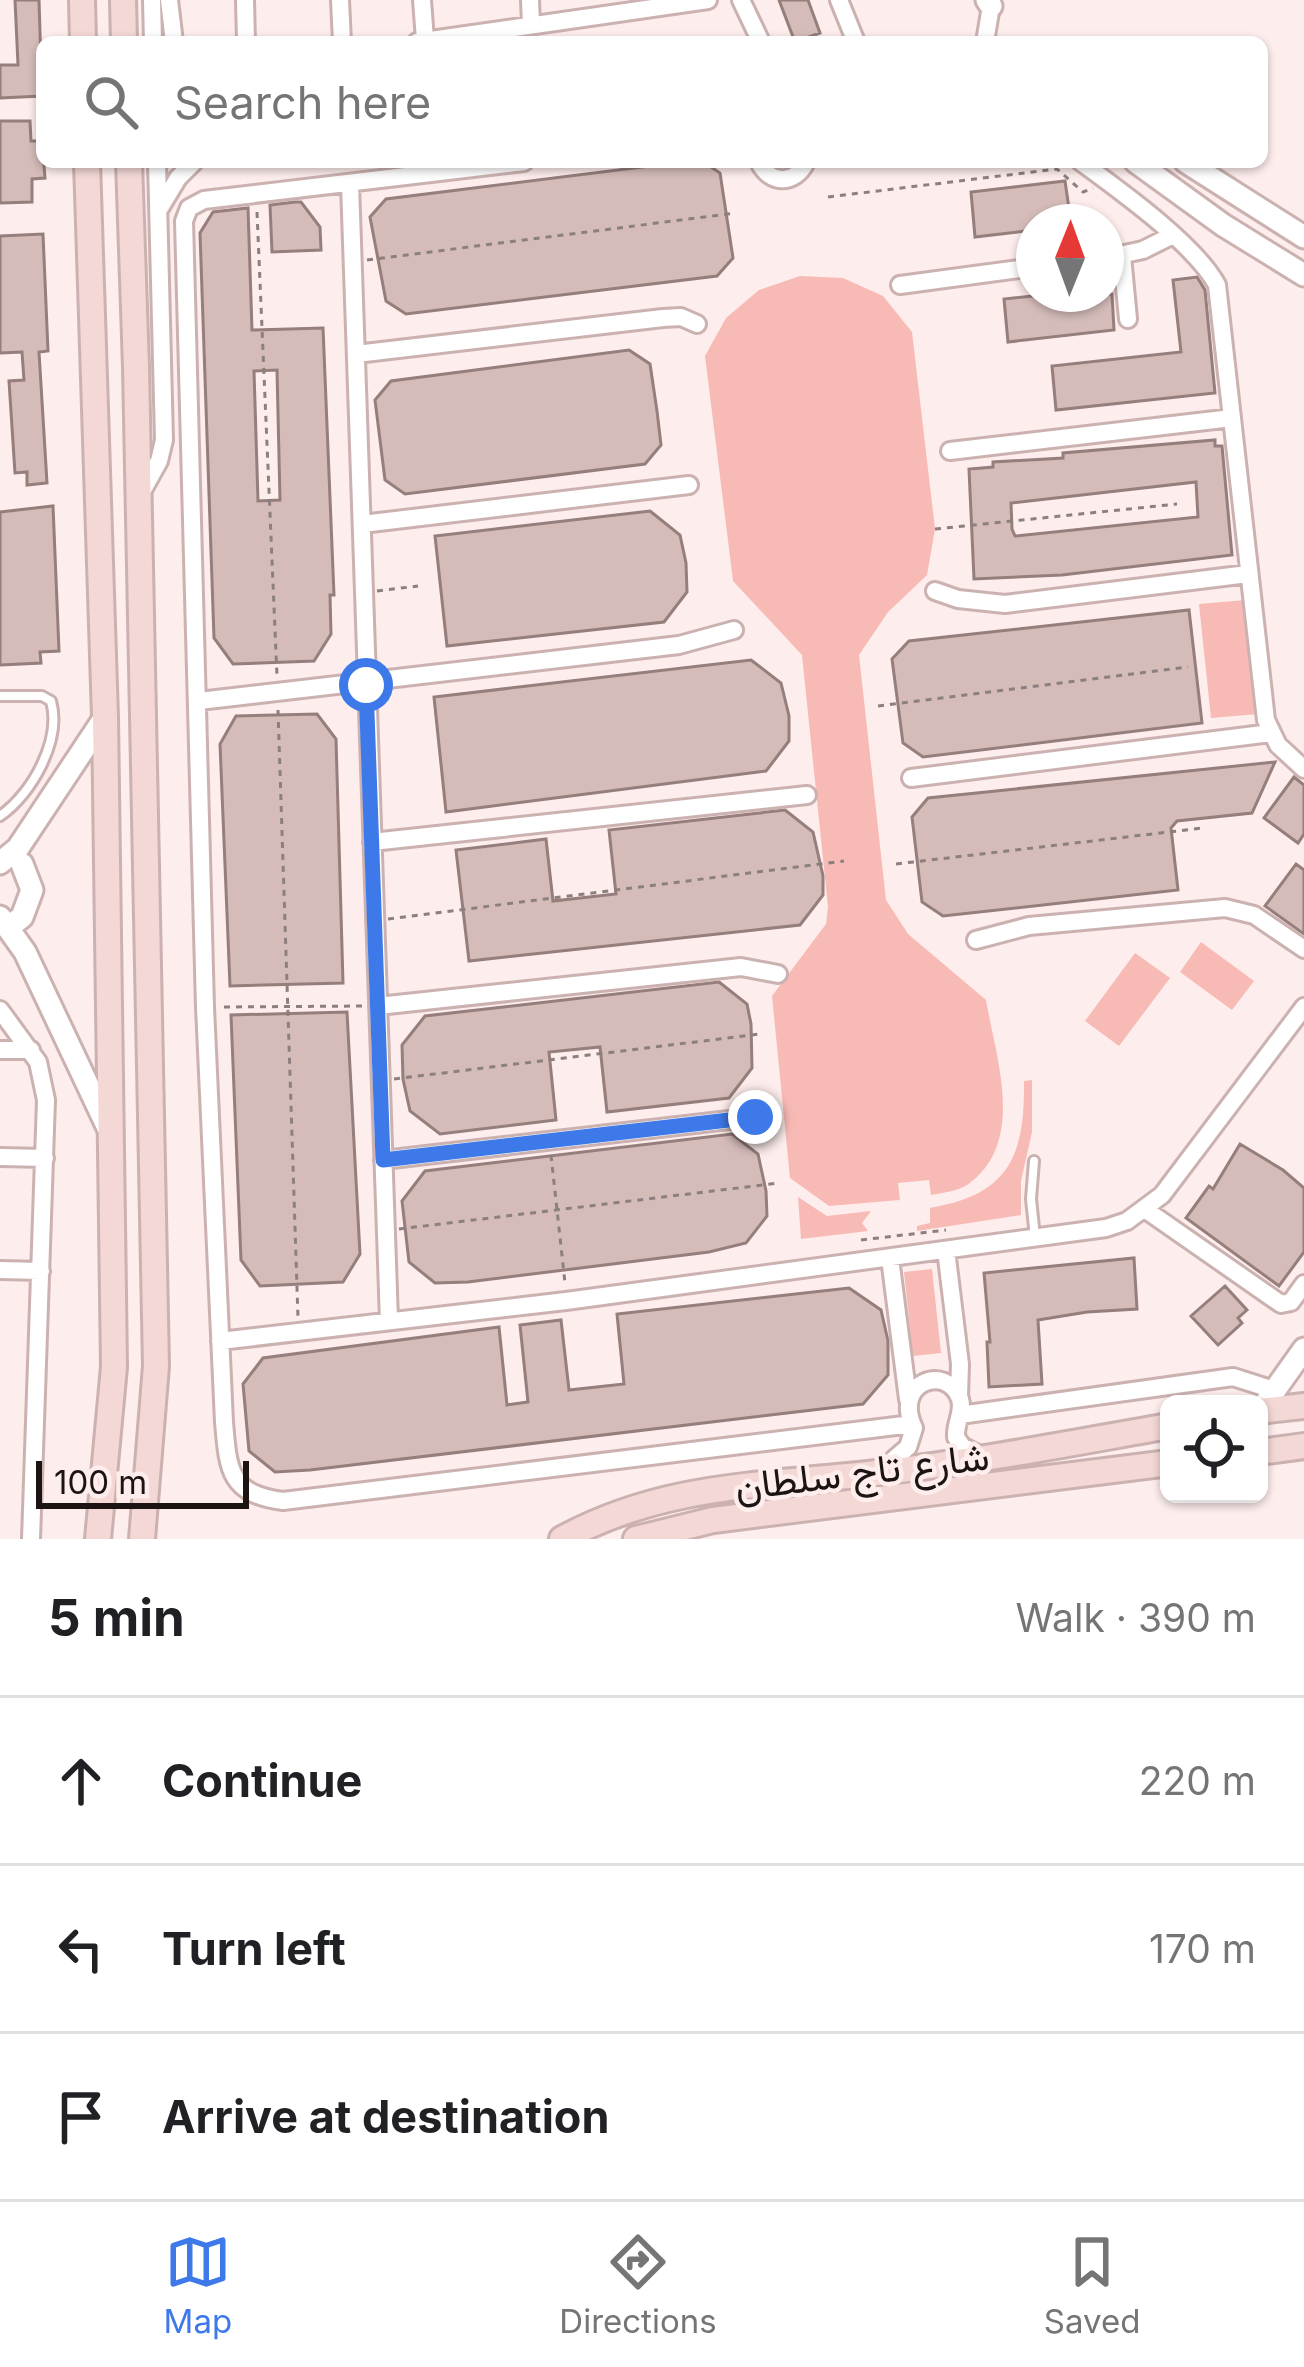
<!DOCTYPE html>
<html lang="en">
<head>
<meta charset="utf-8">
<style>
	:root { --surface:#fff; --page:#f6f6f6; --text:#202124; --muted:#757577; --line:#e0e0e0; --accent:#3e79e9 }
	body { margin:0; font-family:Inter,Vazirmatn,sans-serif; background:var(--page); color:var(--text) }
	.controls { position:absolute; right:36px; bottom:36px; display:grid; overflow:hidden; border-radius:18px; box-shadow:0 3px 9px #0004 }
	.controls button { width:108px; height:108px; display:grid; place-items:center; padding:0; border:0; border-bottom:3px solid var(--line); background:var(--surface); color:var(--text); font:60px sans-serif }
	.compass { position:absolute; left:1016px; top:204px; width:108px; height:108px; border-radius:50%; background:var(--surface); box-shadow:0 3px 9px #0004; rotate:1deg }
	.scale { position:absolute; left:36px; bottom:30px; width:213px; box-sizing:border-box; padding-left:12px; border:6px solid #1c1413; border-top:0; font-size:33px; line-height:42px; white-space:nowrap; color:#1c1413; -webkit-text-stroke:9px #fdedec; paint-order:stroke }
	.stop { position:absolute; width:36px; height:36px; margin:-27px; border:9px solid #3e79e9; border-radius:50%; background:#fff }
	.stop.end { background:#3e79e9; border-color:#fff; box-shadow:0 3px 12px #0008 }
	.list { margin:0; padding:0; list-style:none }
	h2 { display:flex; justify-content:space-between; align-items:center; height:156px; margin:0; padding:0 48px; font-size:51px }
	h2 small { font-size:39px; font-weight:400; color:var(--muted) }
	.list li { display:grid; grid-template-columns:78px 1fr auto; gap:36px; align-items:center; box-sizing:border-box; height:168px; padding:0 48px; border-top:3px solid var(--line) }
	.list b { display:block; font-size:45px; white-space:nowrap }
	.list em { font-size:39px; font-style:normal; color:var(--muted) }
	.icon { flex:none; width:66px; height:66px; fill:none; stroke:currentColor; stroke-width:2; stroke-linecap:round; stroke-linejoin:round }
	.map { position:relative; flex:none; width:1304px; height:1539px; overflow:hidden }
	.search { position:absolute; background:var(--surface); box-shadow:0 3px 9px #0004; left:36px; right:36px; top:36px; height:132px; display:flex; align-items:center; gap:30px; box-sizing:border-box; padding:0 42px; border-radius:18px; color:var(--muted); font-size:45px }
	.sheet { height:660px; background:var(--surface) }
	nav { display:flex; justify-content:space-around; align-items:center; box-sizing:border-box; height:168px; border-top:3px solid var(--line); background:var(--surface); font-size:33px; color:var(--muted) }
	nav a { display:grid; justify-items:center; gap:6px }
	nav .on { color:var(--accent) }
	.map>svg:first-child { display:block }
</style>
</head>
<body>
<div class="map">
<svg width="1304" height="1539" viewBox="0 0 1304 1539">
	<rect width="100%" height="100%" fill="#fdedec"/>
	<path fill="#f8bab5" d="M800 276 843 278 883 296 912 332 935 529 927 575 888 612 859 655 886 900 908 934 986 1000C996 1059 1027 1143 967 1185 958 1191 942 1193 931 1195L929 1180 898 1183 900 1200 829 1206 790 1178 772 996 826 924 828 907 802 655 733 581 705 356 726 318 759 290Z
		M1246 600 1258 714 1211 718 1199 604Z
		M1201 942 1254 981 1232 1010 1180 972Z
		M1135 953 1170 978 1119 1046 1085 1021Z
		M1032 1080V1132L1021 1181V1215L917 1231V1226L930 1223V1208C1009 1195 1025 1156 1024 1081Z
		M798 1197 827 1216 871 1211 862 1223 868 1231 801 1239Z
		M932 1269 941 1353 913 1356 904 1272Z"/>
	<path fill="#d5bcb9" stroke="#957e7c" stroke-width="3" fill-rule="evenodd" d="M15 0H39L42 96 0 98V65H18Z
		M779 0H808L820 33 795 42Z
		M0 121H30L31 141H42L45 178 32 179V202L0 203Z
		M682 162H704L720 173 733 258 717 276 406 314 386 301 370 217 386 199Z
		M1065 181 1071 222H1034V230L975 237 971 192Z
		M295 202H301L320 227 321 250 272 252 270 205Z
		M248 208 252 330 323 328 334 595H330L331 634 314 661 233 664 214 638 200 233 213 212ZM277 370 280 500 258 501 254 371Z
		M43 234 48 351 39 352 47 483 27 485V472L15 473 9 381 24 380 22 352 0 353V236Z
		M1197 277 1205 290 1215 393 1056 410 1052 366 1181 352 1173 280Z
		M1052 294H1112L1114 330 1008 342 1004 299Z
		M629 350 650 364 657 411 661 445 645 464 405 494 385 480 375 400 391 381Z
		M1215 440V446H1222L1232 555 1062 575 974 579 969 469 993 467V462L1063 458V453ZM1196 482 1198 517 1015 536 1012 529 1011 503Z
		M53 506 59 651 40 652 41 663 0 665V512Z
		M650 511 680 535 686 563 687 592 664 622 447 646 435 536Z
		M1189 610 1202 723 923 757 903 743 892 659 909 641Z
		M751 660 781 683 789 716V741L766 771 446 812 434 697Z
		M317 714 336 739 343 983 230 986 220 744 236 716Z
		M1275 762 1252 813 1177 821 1171 828 1178 890 943 916 922 902 912 817 928 798Z
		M1294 777 1304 785V834L1298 843 1264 818Z
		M785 810 813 832 823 876V895L800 925 469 961 456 850 546 839 553 901 616 894 609 830Z
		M1296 864 1304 870V934L1265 906Z
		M719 982 747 1004 751 1024 752 1068 729 1098 607 1112 600 1047 549 1052 556 1120 440 1134 410 1111 403 1079 402 1045 425 1016Z
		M347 1012 360 1254 343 1282 260 1286 241 1260 231 1015Z
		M732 1134 758 1154 766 1191 767 1216 746 1243 709 1252 468 1282 435 1283 409 1262 402 1201 425 1171Z
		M1240 1144 1283 1170 1304 1188V1252L1279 1286 1186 1218 1209 1186 1213 1189Z
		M1134 1258 1137 1309 1087 1312 1038 1320 1042 1384 989 1387 987 1342H990L984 1273Z
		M1225 1286 1247 1310 1238 1318 1242 1323 1218 1345 1191 1316Z
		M849 1288 881 1310 888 1341V1375L863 1404 310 1470 275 1472 249 1451 243 1384 263 1358 499 1327 507 1405 528 1402 520 1325 561 1320 569 1390 624 1384 617 1314Z"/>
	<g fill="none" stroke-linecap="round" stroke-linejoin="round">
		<g stroke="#cbb2b0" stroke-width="14">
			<path id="service" d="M0 696H42L51 701C62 740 32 794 0 816
				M1034 1161 1031 1199 1035 1237"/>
		</g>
		<g stroke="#cbb2b0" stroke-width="22">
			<path id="minor" d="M152 0 153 42
				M169 0 174 42
				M245 0 246 42
				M340 0 342 42
				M422 0 425 40
				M530 0 531 24
				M741 0 760 40
				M839 0 856 42
				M417 42 708 0
				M985 42 991 6
				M524 162 204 200 189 208 184 221 205 1007 224 1422C228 1470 229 1494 283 1501L912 1424
				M759 162C770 185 795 185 806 162
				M1081 162C1119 190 1195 244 1217 285L1266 720 1278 745 1304 769
				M350 184 389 1321
				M160 208 178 178 194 162
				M1122 256 1128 319
				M1106 258 1143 250 1171 236
				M900 285 1034 267
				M356 354 663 318 681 317 697 324
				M950 451 1232 418
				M139 497 159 461 164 440 157 162
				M362 524 689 485
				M935 591 958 599 1005 604 1248 574
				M199 701 679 645 734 630
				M911 778 1271 733
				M372 842 807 795
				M976 940 1029 926 1225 908 1254 915 1304 949
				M378 1006 741 967 778 974
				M0 1010 38 1062 46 1100 31 1539
				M0 1050H31
				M0 1157 45 1158
				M383 1160 755 1117
				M1146 1210 1281 1304 1291 1302 1304 1284
				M946 1250 960 1364 959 1396
				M890 1258 908 1399
				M0 1270 41 1271
				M220 1341 566 1301 1106 1228 1127 1221 1162 1195 1304 1007
				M960 1415 1233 1377 1274 1390
				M878 1473 908 1447 914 1428C892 1382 947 1363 960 1399 964 1412 955 1423 956 1437L962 1446 983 1457"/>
		</g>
		<g stroke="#cbb2b0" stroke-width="27">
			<path id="tertiary" d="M987 0 991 6
				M1136 162 1223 225 1304 275
				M1186 162 1304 237
				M0 863 18 848 105 717
				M0 917 25 952 109 1130
				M10 926 22 917 32 890 22 864
				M1260 1411 1304 1349"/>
		</g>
		<g stroke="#cbb2b0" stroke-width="30">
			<path id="secondary" d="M82 0 83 42
				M123 0 124 42
				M87 162 105 717 114 1367 98 1539
				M129 162 136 367 156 1366 142 1539
				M1259 1411 1304 1406
				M1259 1452 1304 1446
				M562 1539C665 1483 764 1486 876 1473 974 1462 1072 1443 1169 1426
				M636 1539 713 1520 1169 1463"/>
		</g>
		<path stroke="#8c807f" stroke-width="3" stroke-dasharray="6 6" stroke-linecap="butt" d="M828 197 1057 169 1083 192 1093 188
			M257 212 277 676
			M367 260 736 213
			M935 529 1177 504
			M377 591 418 586
			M878 706 1188 667
			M278 710 298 1318
			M896 864 1203 828
			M388 919 844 861
			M224 1007 364 1006
			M394 1079 760 1034
			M551 1155 565 1283
			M399 1229 779 1183
			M861 1240 946 1230"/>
		<use href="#service" stroke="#fff" stroke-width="8"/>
		<use href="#minor" stroke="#fff" stroke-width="16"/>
		<use href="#tertiary" stroke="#fff" stroke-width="21"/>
		<use href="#secondary" stroke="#f4d8d6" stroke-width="24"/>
	</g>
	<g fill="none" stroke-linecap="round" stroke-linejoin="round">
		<path stroke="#3e79e9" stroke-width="15" d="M366 685 383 1160 755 1117"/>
	</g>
	<g text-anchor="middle" stroke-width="9" stroke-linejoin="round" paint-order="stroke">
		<g font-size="39" fill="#1c1413" stroke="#fdedec">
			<text transform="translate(862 1471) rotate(-7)" y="14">شارع تاج سلطان</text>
		</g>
	</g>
</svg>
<div class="controls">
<button><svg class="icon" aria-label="locate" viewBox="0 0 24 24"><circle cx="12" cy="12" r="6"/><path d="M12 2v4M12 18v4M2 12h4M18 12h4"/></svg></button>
</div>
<svg class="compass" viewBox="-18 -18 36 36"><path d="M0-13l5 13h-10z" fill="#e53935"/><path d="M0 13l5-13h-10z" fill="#757577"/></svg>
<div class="scale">100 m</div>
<div class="stop" style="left:366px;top:685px"></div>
<div class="stop end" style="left:755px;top:1117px"></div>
<div class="search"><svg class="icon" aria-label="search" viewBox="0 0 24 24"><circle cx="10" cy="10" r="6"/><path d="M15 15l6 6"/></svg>Search here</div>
</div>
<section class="sheet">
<h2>5 min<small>Walk · 390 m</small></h2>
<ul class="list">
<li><svg class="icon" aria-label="ahead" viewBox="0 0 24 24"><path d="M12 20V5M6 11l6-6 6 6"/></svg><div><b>Continue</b></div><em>220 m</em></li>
<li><svg class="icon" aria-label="left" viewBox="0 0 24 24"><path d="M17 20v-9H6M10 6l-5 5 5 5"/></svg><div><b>Turn left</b></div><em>170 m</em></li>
<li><svg class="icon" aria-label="arrive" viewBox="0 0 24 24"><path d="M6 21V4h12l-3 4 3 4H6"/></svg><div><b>Arrive at destination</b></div></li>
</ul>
</section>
<nav>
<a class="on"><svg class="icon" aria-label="map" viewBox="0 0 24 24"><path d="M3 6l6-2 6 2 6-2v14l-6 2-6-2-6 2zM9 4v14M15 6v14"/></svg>Map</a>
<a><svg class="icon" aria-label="directions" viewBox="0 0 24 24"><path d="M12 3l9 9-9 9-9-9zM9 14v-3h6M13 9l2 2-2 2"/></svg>Directions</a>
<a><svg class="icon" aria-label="saved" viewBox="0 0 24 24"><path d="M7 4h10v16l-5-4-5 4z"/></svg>Saved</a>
</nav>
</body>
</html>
